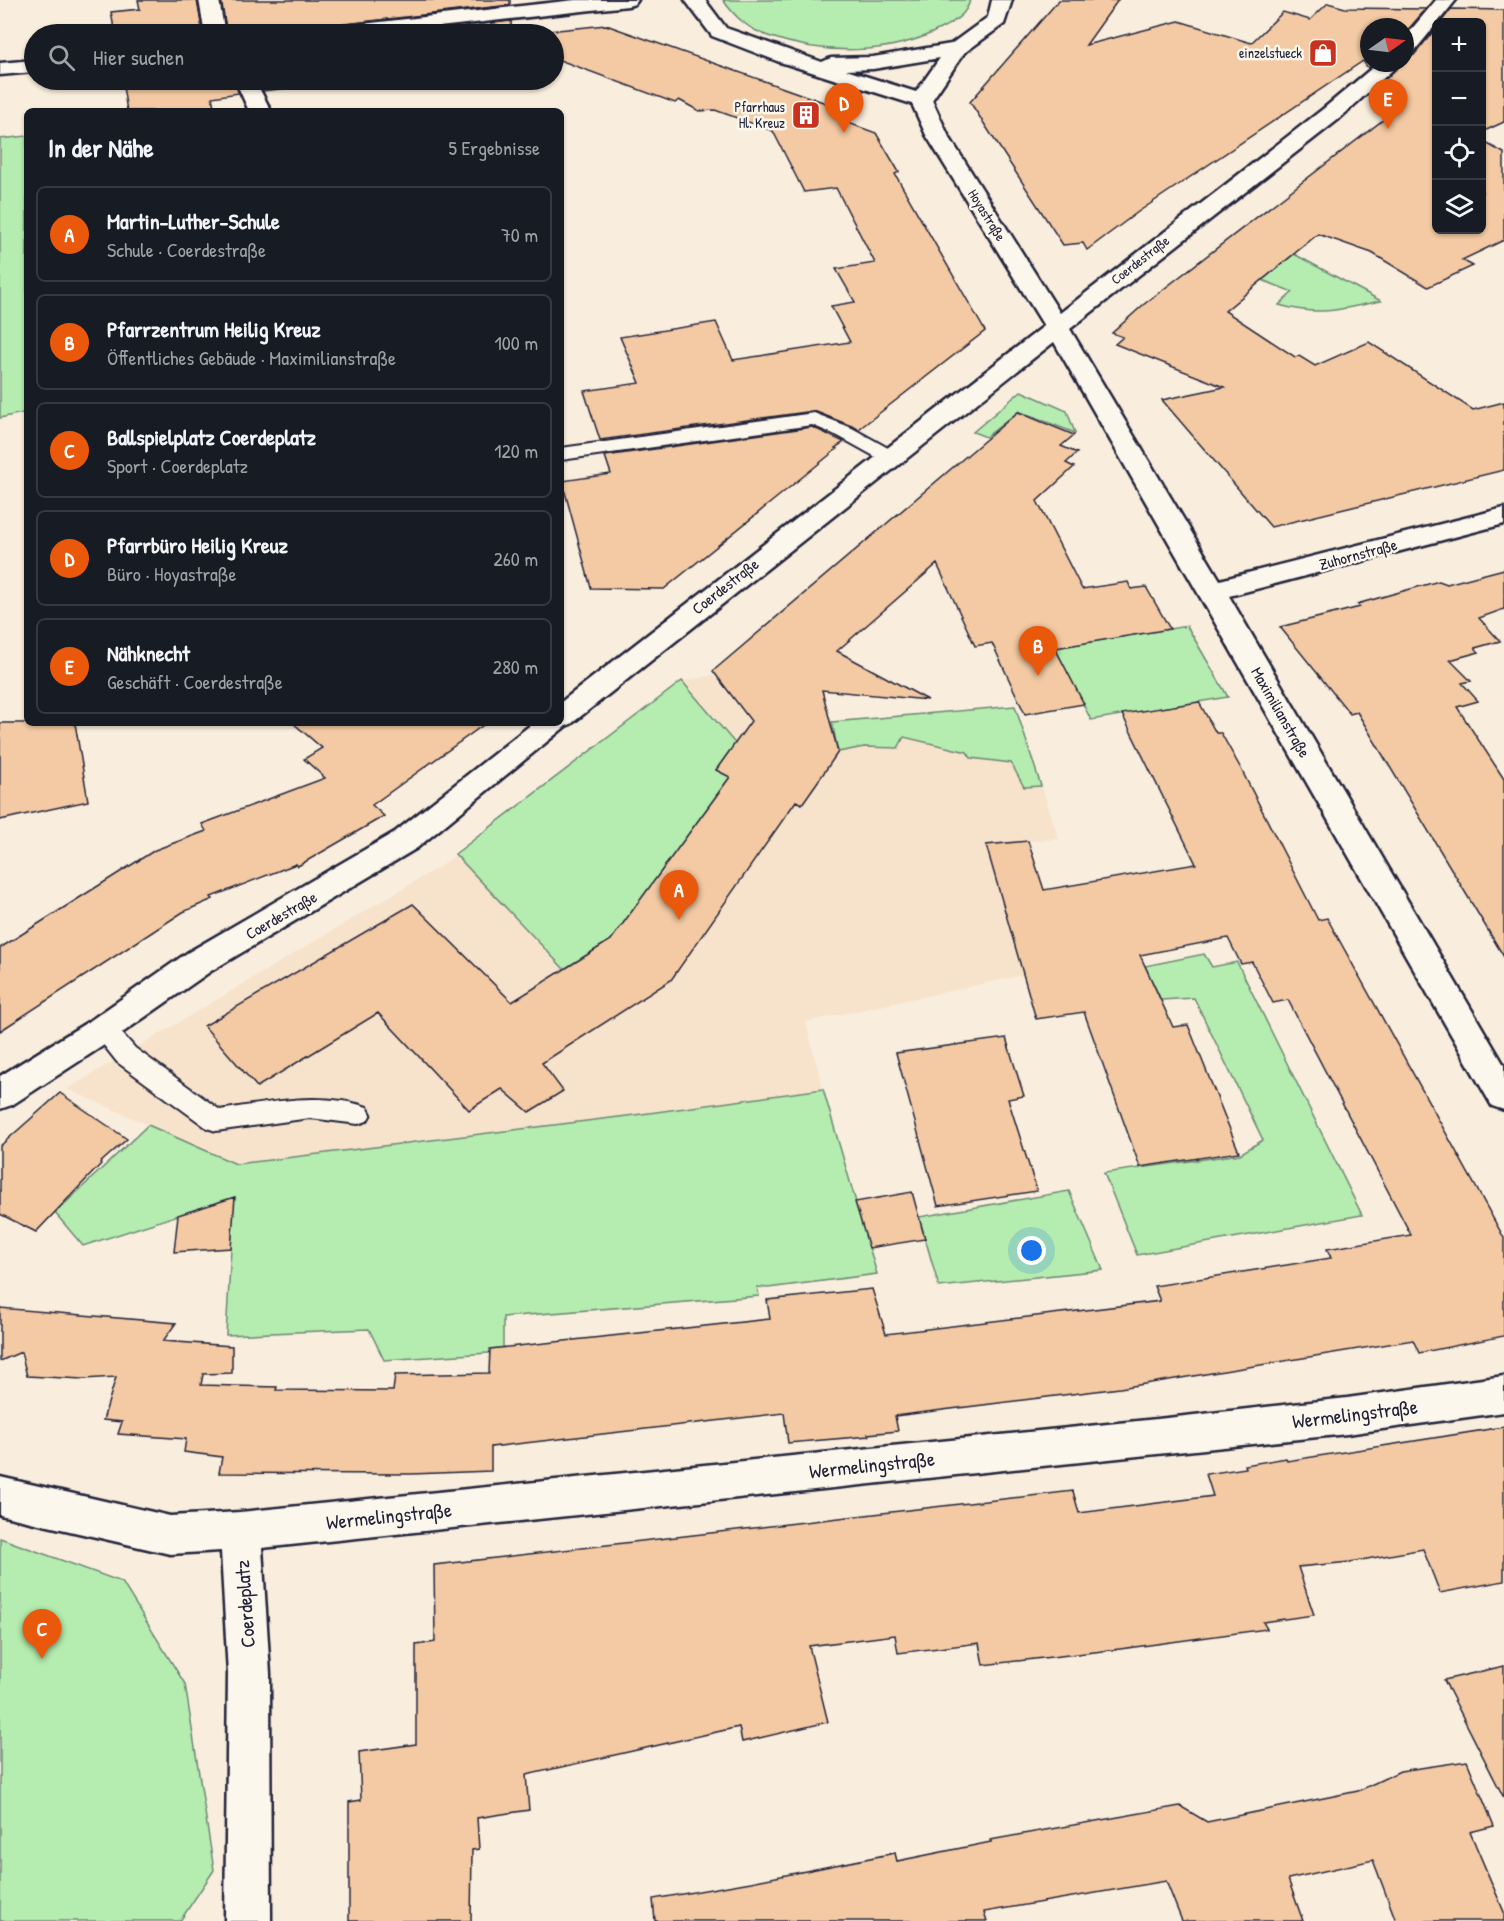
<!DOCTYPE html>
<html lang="de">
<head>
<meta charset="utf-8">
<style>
	:root { --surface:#171b24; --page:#242831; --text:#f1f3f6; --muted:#9ea1a6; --line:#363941; --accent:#ea580c }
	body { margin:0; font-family:"Patrick Hand",sans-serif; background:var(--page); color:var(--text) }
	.controls { position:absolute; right:18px; top:18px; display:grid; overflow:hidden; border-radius:9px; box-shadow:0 2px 4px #0004 }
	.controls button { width:54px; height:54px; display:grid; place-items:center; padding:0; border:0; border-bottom:2px solid var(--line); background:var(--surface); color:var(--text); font:30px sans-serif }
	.compass { position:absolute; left:1360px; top:18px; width:54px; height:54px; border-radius:50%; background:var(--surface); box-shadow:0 2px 4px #0004; rotate:76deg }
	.you { position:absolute; left:1032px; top:1251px; width:21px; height:21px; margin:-15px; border:4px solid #fff; border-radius:50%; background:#1a73e8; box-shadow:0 0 0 9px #1a73e833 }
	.badge { display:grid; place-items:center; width:39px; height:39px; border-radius:50%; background:var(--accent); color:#fff; font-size:20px; font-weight:700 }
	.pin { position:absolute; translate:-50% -50px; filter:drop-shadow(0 2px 3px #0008) }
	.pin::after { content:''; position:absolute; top:32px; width:21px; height:18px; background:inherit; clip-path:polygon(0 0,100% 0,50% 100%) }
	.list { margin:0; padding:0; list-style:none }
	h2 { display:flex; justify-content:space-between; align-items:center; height:78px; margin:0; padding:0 24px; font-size:26px }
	h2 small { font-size:20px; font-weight:400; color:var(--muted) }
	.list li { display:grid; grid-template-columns:39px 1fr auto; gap:18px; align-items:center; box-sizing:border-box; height:96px; margin:0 12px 12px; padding:0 12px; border:2px solid var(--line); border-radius:9px }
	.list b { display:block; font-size:22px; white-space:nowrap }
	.list p { margin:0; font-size:20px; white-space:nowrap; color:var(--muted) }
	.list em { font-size:20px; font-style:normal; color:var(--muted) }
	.icon { flex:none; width:33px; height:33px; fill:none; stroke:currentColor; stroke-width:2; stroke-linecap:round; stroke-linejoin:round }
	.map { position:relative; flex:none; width:1504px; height:1921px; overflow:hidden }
	.search { position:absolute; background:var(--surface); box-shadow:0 2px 4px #0004; left:24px; top:24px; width:540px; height:66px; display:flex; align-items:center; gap:15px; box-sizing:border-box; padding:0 21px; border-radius:33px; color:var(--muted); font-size:22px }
	.panel { position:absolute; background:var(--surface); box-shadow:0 2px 4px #0004; left:24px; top:108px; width:540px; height:618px; border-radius:9px }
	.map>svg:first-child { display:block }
</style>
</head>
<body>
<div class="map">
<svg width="1504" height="1921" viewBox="0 0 1504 1921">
	<rect width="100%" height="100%" fill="#f9eedd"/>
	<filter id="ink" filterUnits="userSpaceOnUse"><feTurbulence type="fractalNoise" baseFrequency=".0167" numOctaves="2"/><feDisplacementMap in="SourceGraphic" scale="12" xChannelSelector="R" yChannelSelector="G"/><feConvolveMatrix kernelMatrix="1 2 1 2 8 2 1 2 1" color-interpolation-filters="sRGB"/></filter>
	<g filter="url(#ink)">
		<path fill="#f7e3cc" d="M714 675 755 728 1015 706 1059 839 986 845 1024 975 806 1022 823 1089 627 1116 236 1164 67 1089 442 865 682 681Z"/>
		<path fill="#b5ecaf" stroke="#6c8775" stroke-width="1.5" d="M723 0H970C967 14 954 22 942 28 890 56 823 55 768 36 748 29 735 17 723 0Z
			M27 136V412L0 418V139Z
			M1294 254 1381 301C1340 309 1321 317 1279 305L1293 292 1262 280Z
			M1021 391 1067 411 1075 433 1019 411 986 437 973 432Z
			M1187 626 1228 697 1091 720 1055 648Z
			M682 681 745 755 729 752 716 770 730 777 611 940 564 969 455 854Z
			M1015 706 1041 786 1024 787 1011 763 971 758 967 752 904 737 898 748 864 747 838 752 832 722Z
			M1204 954 1212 967 1237 962 1362 1215 1137 1255 1104 1173 1240 1154 1263 1140 1194 998 1161 1000 1145 966Z
			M823 1089 877 1274 768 1288 757 1287 759 1296 503 1317V1352L384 1360 369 1329 226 1335 234 1197 83 1246 55 1213 148 1125 236 1164 627 1116Z
			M1069 1191 1103 1270 939 1287 919 1217Z
			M0 1538 122 1582 185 1684 214 1870 180 1921H0Z"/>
		<path fill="#f3caa3" stroke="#22223b" stroke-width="1.5" d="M138 0H197L203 34H115L111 12 140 9Z
			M221 0H510V5L327 26 318 29 315 34H227Z
			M1059 0H1118L1086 45 1179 21 1251 43 1283 12 1310 20 1328 3 1345 8 1426 9 1405 33V27H1369V63H1374L1368 68 1363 61 1138 212 1087 250 1083 243 1063 245 970 102Z
			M1451 9 1504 10V122L1482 132V22H1441Z
			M511 21 512 34H392Z
			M606 25 857 114 846 122 876 133 899 172 895 174 985 331 859 429 814 411 600 440 584 391 640 383 620 337 716 322 733 360 850 342 831 306 855 302 836 269 875 263 836 188 804 192 773 131 715 110 699 111 679 100 675 103 554 58V34H519Z
			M1437 27V230H1482V141L1504 153V240L1462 260 1473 266 1428 287 1372 253 1318 234 1225 311 1295 357 1299 356 1315 366 1369 342 1473 410 1504 402V470L1271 527 1162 400 1224 387 1115 344 1123 337 1112 333 1143 305 1397 109 1380 85 1402 63H1405V58L1414 55Z
			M122 80H233L239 93 212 97 215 111H127Z
			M257 80H429L355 88 354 80 263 91Z
			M1018 412 1074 435 1061 446 1077 453 1066 463 1074 467 1037 501 1082 589 1128 582 1131 589 1146 587 1170 629 1055 648 1084 704 1025 714 992 643 975 646 937 564 837 651 928 700 822 690 838 752 823 774 802 804 796 801 671 980 542 1063 563 1091 529 1112 502 1089 469 1110 378 1013 257 1087 204 1026 413 904 512 1002 611 940 730 777 716 770 751 721 713 671Z
			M812 427 844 442 835 448 837 449 664 589 591 588 562 481 611 474 605 456Z
			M1504 569V609L1479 618 1500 641 1475 648 1479 652 1450 660 1471 681 1462 683 1478 701 1457 707 1504 779V957L1357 712 1350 714 1280 627 1360 607 1357 604 1439 581 1447 584Z
			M1199 702 1216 733H1221L1240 767 1318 920 1327 918 1504 1238V1336L1419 1353 1413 1340 1120 1388 895 1416 898 1431 868 1434 869 1436 788 1443 784 1413 491 1447V1471L411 1474 219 1473 222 1457 184 1452 186 1439 118 1434 122 1422 103 1420 116 1377 83 1379 27 1376 21 1352 0 1361V1308L176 1323 163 1341 232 1346V1373L203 1374 201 1385 277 1387 276 1390 393 1391 395 1375 489 1373 490 1349 770 1319 767 1300 872 1289 886 1334 1160 1301 1154 1286 1331 1258 1327 1249 1411 1235 1288 1000 1273 1003 1252 962 1241 964 1228 938 1140 955 1173 1027 1188 1025 1239 1152 1140 1167 1084 1012 1036 1019 986 845 1028 841 1044 890 1196 864 1122 714Z
			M0 723H75L88 801 0 820Z
			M293 723H486L372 805 384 816 298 866 296 864 211 897 213 899 183 912 0 1031V948L155 850 206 831 202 824 325 778 304 759 322 748Z
			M1006 1038 1024 1096 1008 1099 1037 1191 938 1206 896 1053Z
			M60 1093 127 1139 100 1163 101 1164 36 1232 0 1214V1146Z
			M912 1192 925 1239 869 1248 855 1202Z
			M235 1197 231 1248 174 1252 178 1215Z
			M1504 1427V1581L1440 1593 1423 1549 1350 1562 1298 1567 1314 1615 1263 1622 1267 1629 1120 1649 983 1665 979 1643 898 1653 895 1635 809 1646 828 1722 742 1742 739 1727 526 1775 529 1810 477 1818 479 1849 472 1850 471 1921H349V1802L361 1800 359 1752 416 1744V1645L435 1642 434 1565 1073 1491 1079 1513 1213 1496 1206 1474 1246 1468 1245 1465 1286 1458 1287 1461Z
			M1504 1666V1798L1444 1680Z
			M1467 1761 1494 1826 1470 1832 1504 1912V1921H1396L1373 1860 1288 1879 1303 1921H1182L1166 1881 984 1912 987 1921H655L653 1899 751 1882 895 1853 897 1861 991 1842 990 1840 1180 1806 1207 1822 1358 1791 1400 1771Z"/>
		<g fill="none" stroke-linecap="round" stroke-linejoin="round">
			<g stroke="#22223b" stroke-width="4">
				<path id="lane" d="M814 413 852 428 897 453 899 457 897 461H883L838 436 812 425 561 460V448Z
					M103 1019 112 1022 135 1048 220 1110C268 1103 319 1091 367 1107L371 1114 367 1121 358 1124 310 1118 216 1131 207 1128 117 1062 91 1029 94 1022Z"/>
			</g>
			<g stroke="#22223b" stroke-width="5">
				<path id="street" d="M199 0H219L225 34H205Z
					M575 0H638L635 4 628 6 376 34H317L320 30 327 28Z
					M685 0H705L726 28 822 62 831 58 873 57 951 44 988 17 992 0H1012L1004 24 964 53 932 100 948 135 1060 313 1323 109 1378 63H1400L1339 119 1070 329 1220 580 1504 508V524L1229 596 1504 1065V1110L1492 1106 1054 342 571 724 566 726 417 848 211 971 115 1038 12 1105 0 1109V1076L91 1020 187 953 395 832 533 723H561V702L1044 326 926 135 912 104 777 61 712 36ZM940 58 916 92 846 70 873 69Z
					M1436 0H1456L1412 54 1405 56V37Z
					M34 60V72L0 75V63Z
					M235 80H255L271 111H249Z
					M1504 1376V1412L1347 1434 262 1548 270 1674 271 1921H225L228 1674 221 1551 170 1554 0 1515V1477L170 1516 240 1512 1167 1418 1347 1398Z"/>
			</g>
			<use href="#lane" fill="#fbf7ec" fill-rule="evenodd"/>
			<use href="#street" fill="#fbf7ec" fill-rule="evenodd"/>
		</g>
	</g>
	<defs>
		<g id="shop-square" transform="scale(1.5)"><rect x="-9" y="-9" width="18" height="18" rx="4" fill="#c8321e" stroke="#fbf7ec"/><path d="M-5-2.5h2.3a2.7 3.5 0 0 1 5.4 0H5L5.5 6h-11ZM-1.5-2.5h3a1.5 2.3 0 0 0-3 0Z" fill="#fff"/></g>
		<g id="building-square" transform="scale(1.5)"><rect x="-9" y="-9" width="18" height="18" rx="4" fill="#c8321e" stroke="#fbf7ec"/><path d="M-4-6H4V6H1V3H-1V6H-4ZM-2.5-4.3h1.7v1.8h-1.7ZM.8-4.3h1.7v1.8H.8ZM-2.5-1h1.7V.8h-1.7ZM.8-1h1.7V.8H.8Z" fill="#fff"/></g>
	</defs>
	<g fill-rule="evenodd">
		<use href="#shop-square" x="1323" y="53"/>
		<use href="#building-square" x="806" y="115"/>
	</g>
	<g text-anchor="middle" stroke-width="5" stroke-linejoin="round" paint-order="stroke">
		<g font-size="14" fill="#22223b" stroke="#fbf7ec" text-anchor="end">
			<text x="1302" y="58">einzelstueck</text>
			<text x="785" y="112">Pfarrhaus<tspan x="785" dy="16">Hl. Kreuz</tspan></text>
		</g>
		<g font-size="14" fill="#22223b" stroke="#fbf7ec">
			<text transform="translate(987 215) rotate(58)" y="5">Hoyastraße</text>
			<text transform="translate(1140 260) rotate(-38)" y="5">Coerdestraße</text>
		</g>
		<g font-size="16" fill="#22223b" stroke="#fbf7ec">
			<text transform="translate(1358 554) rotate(-15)" y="6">Zuhornstraße</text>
			<text transform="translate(725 586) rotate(-38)" y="6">Coerdestraße</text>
			<text transform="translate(1281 712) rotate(60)" y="6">Maximilianstraße</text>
			<text transform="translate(281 915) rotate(-30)" y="6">Coerdestraße</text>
		</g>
		<g font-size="20" fill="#22223b" stroke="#fbf7ec">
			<text transform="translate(1355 1414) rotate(-7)" y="7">Wermelingstraße</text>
			<text transform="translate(872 1465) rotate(-6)" y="7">Wermelingstraße</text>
			<text transform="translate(389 1516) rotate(-6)" y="7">Wermelingstraße</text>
			<text transform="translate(245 1604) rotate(-94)" y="7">Coerdeplatz</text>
		</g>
	</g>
</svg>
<div class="controls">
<button>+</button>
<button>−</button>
<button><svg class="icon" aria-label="locate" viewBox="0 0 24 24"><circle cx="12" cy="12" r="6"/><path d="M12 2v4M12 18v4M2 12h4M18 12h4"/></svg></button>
<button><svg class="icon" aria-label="layers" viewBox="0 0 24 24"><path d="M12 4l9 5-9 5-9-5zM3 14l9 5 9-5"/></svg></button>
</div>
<svg class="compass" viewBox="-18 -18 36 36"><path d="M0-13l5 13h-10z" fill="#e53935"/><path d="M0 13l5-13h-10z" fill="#9ea1a6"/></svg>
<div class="you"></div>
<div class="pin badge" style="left:679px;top:920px">A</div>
<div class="pin badge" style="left:1038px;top:676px">B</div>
<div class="pin badge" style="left:42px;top:1659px">C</div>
<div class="pin badge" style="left:844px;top:133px">D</div>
<div class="pin badge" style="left:1388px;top:129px">E</div>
<div class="search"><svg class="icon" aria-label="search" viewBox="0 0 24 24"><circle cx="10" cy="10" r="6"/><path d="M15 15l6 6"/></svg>Hier suchen</div>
<section class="panel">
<h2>In der Nähe<small>5 Ergebnisse</small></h2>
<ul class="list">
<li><span class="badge">A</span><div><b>Martin-Luther-Schule</b><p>Schule · Coerdestraße</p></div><em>70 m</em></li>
<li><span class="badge">B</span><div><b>Pfarrzentrum Heilig Kreuz</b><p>Öffentliches Gebäude · Maximilianstraße</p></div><em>100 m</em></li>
<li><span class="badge">C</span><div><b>Ballspielplatz Coerdeplatz</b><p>Sport · Coerdeplatz</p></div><em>120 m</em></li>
<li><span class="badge">D</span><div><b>Pfarrbüro Heilig Kreuz</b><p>Büro · Hoyastraße</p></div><em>260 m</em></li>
<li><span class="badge">E</span><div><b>Nähknecht</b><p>Geschäft · Coerdestraße</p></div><em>280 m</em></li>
</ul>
</section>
</div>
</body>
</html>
